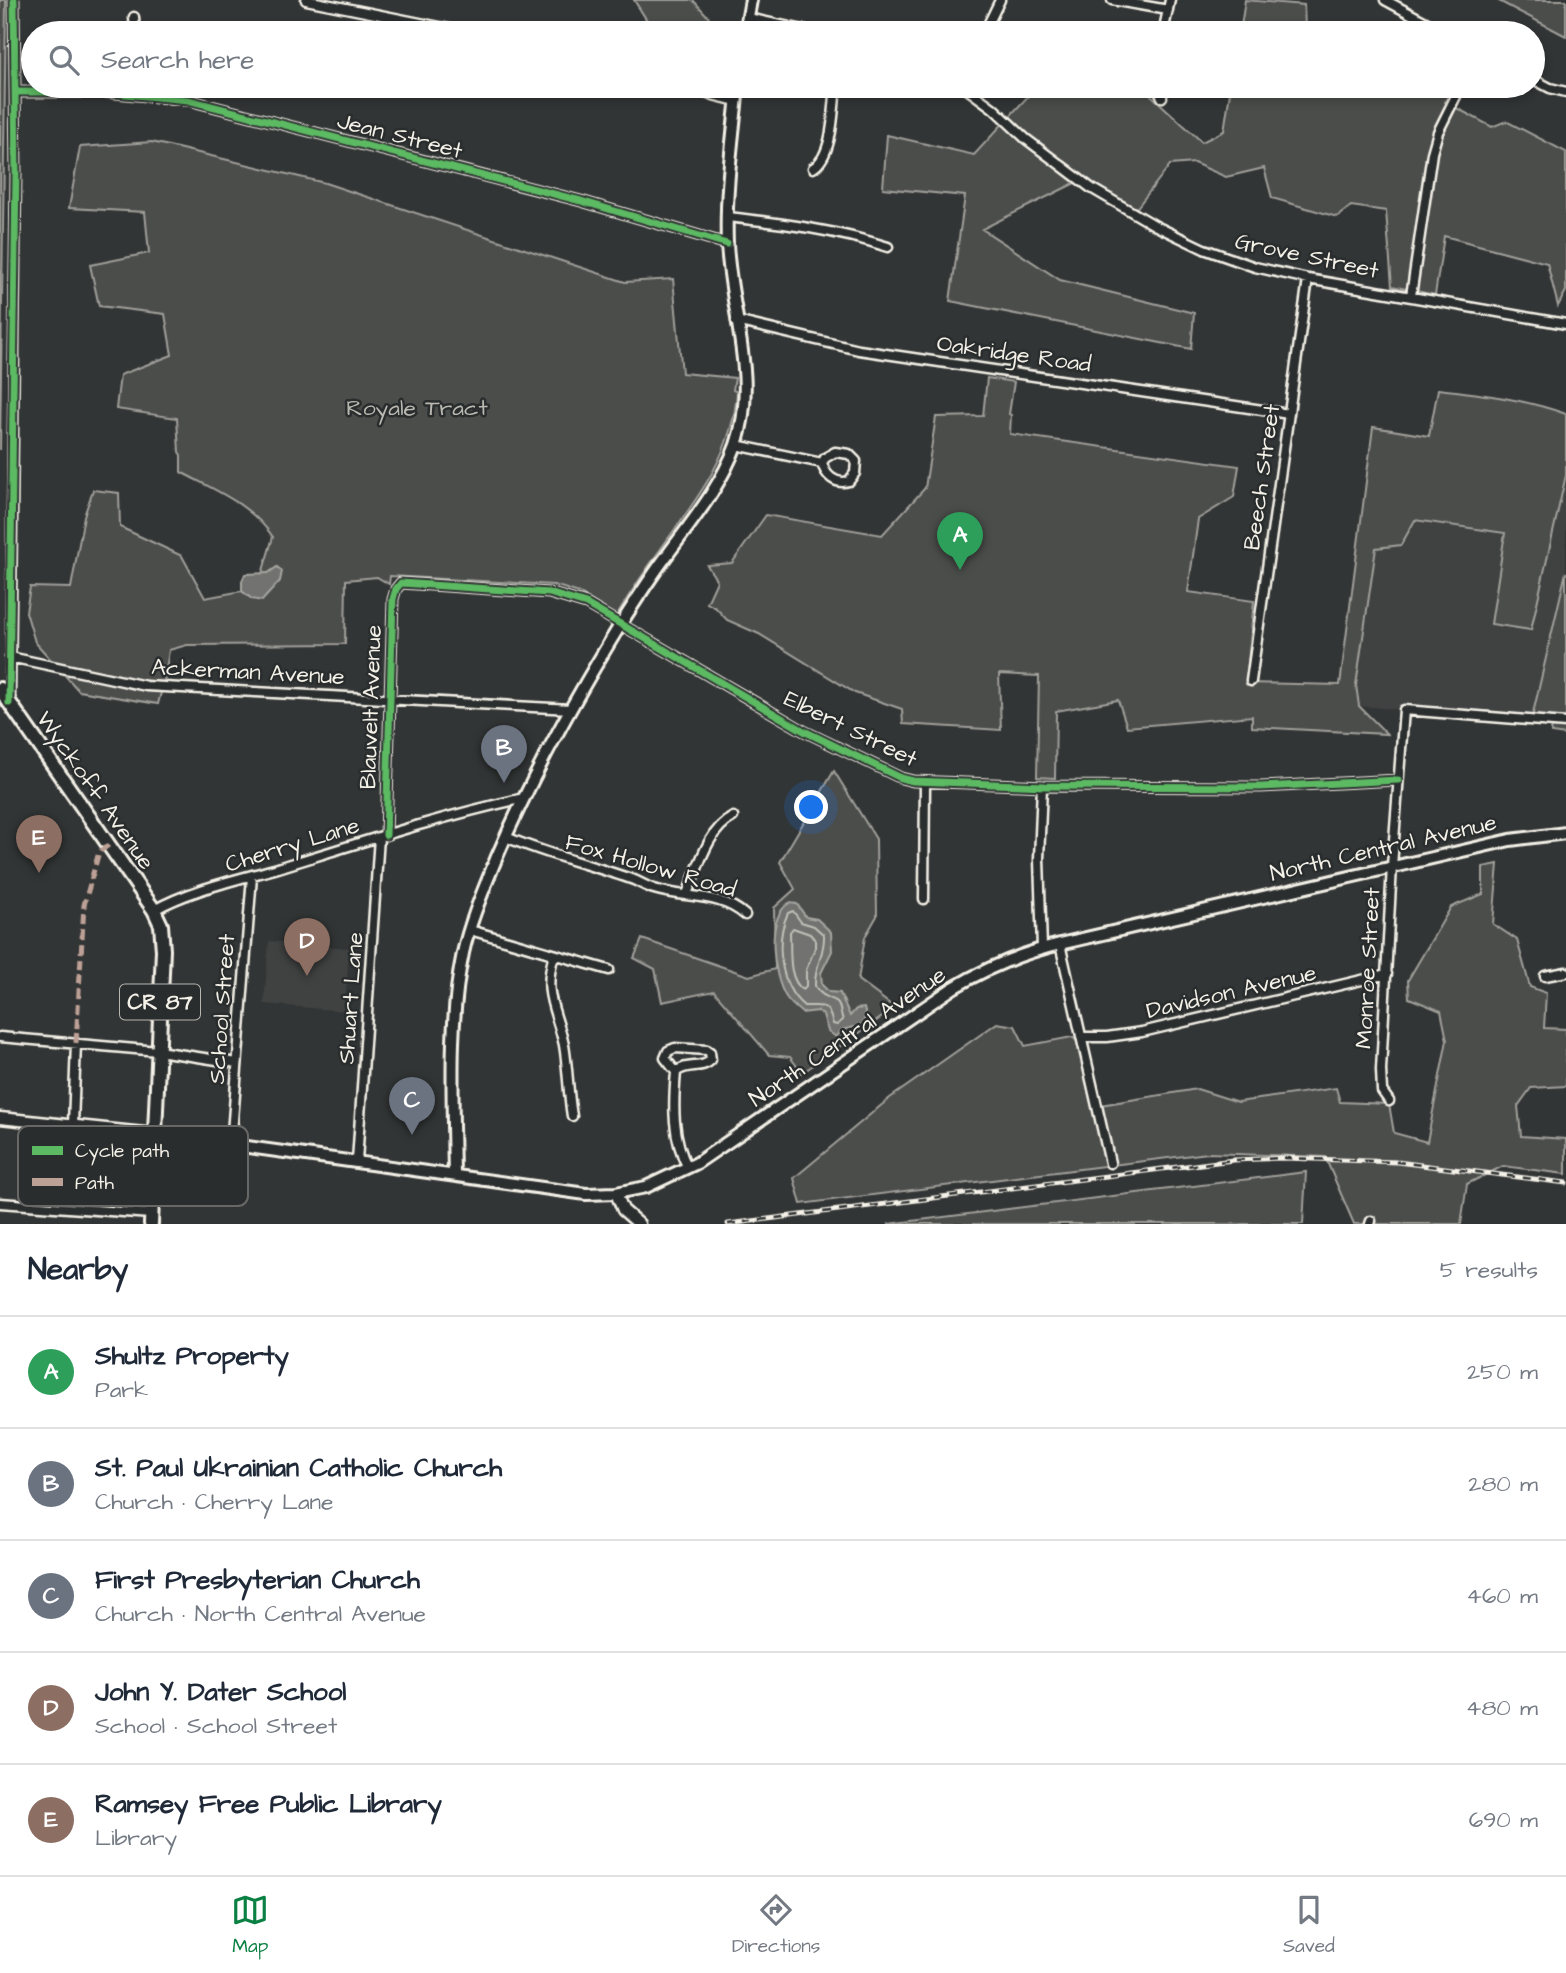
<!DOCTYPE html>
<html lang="en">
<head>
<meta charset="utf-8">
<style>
	:root { --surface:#fff; --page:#f2f2f3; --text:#1f2937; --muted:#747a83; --line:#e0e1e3; --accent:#0b8043 }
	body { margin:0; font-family:"Architects Daughter",sans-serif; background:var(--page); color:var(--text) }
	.you { position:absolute; left:812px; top:808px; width:24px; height:24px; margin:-18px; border:5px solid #fff; border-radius:50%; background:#1a73e8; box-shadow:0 0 0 10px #1a73e833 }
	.badge { display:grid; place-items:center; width:46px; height:46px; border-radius:50%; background:var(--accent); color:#fff; font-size:23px; font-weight:700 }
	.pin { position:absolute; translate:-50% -58px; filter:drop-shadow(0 2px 4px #0008) }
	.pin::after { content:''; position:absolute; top:37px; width:24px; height:21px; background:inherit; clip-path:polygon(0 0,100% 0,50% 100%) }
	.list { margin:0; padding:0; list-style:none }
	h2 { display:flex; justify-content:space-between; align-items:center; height:91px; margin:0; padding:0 28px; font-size:30px }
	h2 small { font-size:23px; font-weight:400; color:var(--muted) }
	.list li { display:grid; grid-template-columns:46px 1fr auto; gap:21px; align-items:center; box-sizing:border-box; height:112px; padding:0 28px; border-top:2px solid var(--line) }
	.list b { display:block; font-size:26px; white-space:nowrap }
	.list p { margin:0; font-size:23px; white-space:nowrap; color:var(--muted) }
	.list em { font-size:23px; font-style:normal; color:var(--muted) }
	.icon { flex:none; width:38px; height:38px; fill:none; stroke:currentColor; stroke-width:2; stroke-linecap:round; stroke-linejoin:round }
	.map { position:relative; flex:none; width:1566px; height:1224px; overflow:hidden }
	.search { position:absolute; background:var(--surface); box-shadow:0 4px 10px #0003; left:21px; right:21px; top:21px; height:77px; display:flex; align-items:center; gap:18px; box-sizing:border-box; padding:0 24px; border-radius:38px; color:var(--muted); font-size:26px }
	.sheet { height:651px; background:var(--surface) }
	nav { display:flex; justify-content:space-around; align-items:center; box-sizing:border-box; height:98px; border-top:2px solid var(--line); background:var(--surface); font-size:19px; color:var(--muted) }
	nav a { display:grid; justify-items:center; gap:4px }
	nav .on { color:var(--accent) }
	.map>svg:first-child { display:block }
</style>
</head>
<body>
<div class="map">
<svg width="1566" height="1224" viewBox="0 0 1566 1224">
	<rect width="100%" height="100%" fill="#323535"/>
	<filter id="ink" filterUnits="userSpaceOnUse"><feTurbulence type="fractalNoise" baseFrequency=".0143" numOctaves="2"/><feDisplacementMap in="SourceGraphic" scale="14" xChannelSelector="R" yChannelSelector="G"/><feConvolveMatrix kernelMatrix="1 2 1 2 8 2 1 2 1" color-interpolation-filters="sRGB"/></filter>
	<g filter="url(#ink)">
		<path fill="#404242" d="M1438 389 1496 396 1541 405 1566 414V572L1531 720 1359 706 1356 685 1376 548 1415 520Z
			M269 941 349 948 345 1011 264 1004Z"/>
		<path fill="#4b4d4c" stroke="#a09f9a" stroke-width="2" d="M0 0H6L0 450Z
			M634 0H693L723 33H698L648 22Z
			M1245 0 1304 5 1305 27 1317 33H1240Z
			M1497 0H1566V36Z
			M1031 86H1141L1202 142 1224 131 1231 86H1453L1445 102 1492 127 1506 121 1566 152V291L1558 306 1547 263 1444 236 1435 295 1392 286 1386 211 1351 206 1337 217 1272 198 1264 168 1226 177 1194 163 1170 165 1132 214 1079 181 982 229 1060 280 1194 313 1191 349 950 301 965 196 883 188 887 135 974 155 1031 93Z
			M152 142 325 183 625 282 673 279 682 373 735 378 733 390 737 392C733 451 701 494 667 540 649 565 632 590 616 616L579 593 554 585 390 576 389 584 377 577 346 580 345 644 187 645 169 650 165 677 158 704 79 691 35 642 26 612 30 587 71 588 84 516 93 490 119 493 120 527 182 556 205 598 242 591 252 599 268 573 262 574 273 537C249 503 216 491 181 472V455L179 452 177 418 116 409 120 375 172 355 165 314 99 306 90 265 149 253 145 212 69 208 80 147Z
			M987 378 1014 382 1009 414 1011 415 1010 434 1239 466 1234 497 1198 519 1188 592 1254 601 1246 683 1340 685 1373 427 1429 436 1438 389C1482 394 1524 399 1566 414V475L1531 630 1491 624 1505 533 1415 520 1401 545 1376 548 1356 685 1359 706 1387 734 1252 727V716L1127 727 1118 700 1056 711 1055 778 1037 777 1039 676 999 674 1001 730 903 724 902 709 855 693 759 634 727 620 716 608 707 603 717 581 707 565 732 563 766 515 882 535 925 488 936 417 983 416Z
			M1566 572V735L1551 733 1552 725 1531 722Z
			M834 771 876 839 877 916 865 937 858 980 895 1008 802 1073 790 1057 769 1055 714 991 662 1002 655 969 634 958 642 939 749 976 775 969 774 908 795 889 780 862Z
			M1498 864 1493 924 1517 940 1530 987 1546 993 1544 1028 1566 1029V1086L1531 1088 1518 1106 1521 1136 1566 1139V1174L1503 1166 1467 1184 1461 1224H1354L1325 1157 1208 1153 801 1204 794 1178 890 1098 997 1023 1015 1026 1025 1046 1072 1037 1086 1048 1100 1105 1197 1089 1238 1102 1336 1088 1340 1102 1389 1104 1394 1133 1427 1142 1447 1040 1441 1011 1409 998 1408 980 1451 907 1483 894V867Z
			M1306 1172 1303 1224H888Z"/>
		<path fill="#727370" stroke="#a6a5a0" stroke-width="2" d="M277 567 282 571 280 581 262 601 252 599 242 591V581L245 574 268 573Z
			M789 903 797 904 806 917 817 919 831 932 832 951 821 973 822 985 829 992 840 993 850 1016 856 1009 864 1008 866 1016 862 1025 842 1030 836 1037 828 1031 823 1015 818 1011 802 1013C796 1008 790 1003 786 997 773 976 765 919 789 903Z"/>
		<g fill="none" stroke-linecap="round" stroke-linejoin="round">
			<path stroke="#c0bfb8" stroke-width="2" d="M793 911 801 922 814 926 824 935C825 954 814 967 815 986 822 999 835 998 838 1003 840 1007 841 1015 843 1020L837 1025 833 1024C827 1001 823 1007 804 1006 779 986 775 940 788 913Z
				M793 928 810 934 815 940V948L806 970V987L803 990C787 979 791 950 790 932Z"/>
			<g stroke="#f4f1e8" stroke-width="13">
				<path id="minor" d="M306 0 470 33
					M1112 0 1168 10
					M1385 0 1446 33
					M134 17 135 33
					M748 18 818 33
					M984 33 1000 0
					M1163 33 1170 0
					M1533 79 1550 88 1566 92
					M676 86 737 101
					M963 86 993 108 1026 139 1091 188 1156 226 1204 249 1255 267 1308 279 1566 324
					M1157 86 1162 97
					M17 92H104L188 100 581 201 727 244
					M813 168C834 155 833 108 836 86
					M727 217C782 223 836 230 888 247
					M1411 296 1432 153 1438 132 1461 86
					M736 321 859 350 1289 414
					M736 445 822 463
					M835 452 849 454 856 461 855 473 849 481C835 485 825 475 822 463L825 458Z
					M10 657 146 686 571 709
					M1251 681 1308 279
					M10 700 16 173 14 0
					M1042 786 1039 859 1042 948
					M386 835 393 599 396 589 401 583 549 593 586 604 804 731 901 778 913 781 1045 786 1261 787 1398 780
					M506 837C548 855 591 865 634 880 641 883 647 887 654 889 685 899 719 892 745 915
					M687 894C698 869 707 830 733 817
					M924 899 925 782
					M154 910C191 889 241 879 281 867 362 842 442 816 524 798
					M470 930 609 970
					M1060 944 1110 1163
					M554 955C542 995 556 1008 564 1045 568 1068 568 1093 572 1116
					M1545 976 1566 972
					M0 1037 158 1051 237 1063
					M1082 1037H1107L1142 1032 1387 974
					M675 1048 707 1050 710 1052 711 1060C702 1070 687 1062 676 1072L665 1058 668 1051Z
					M676 1072C673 1105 672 1138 688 1168
					M1389 1101 1382 1091 1381 1070 1392 866 1404 710 1566 723
					M73 1125 76 1043
					M231 1146 252 876
					M357 1161 379 837
					M0 1203 151 1214
					M1370 1224 1371 1221"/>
			</g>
			<g stroke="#f4f1e8" stroke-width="15">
				<path id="tertiary" d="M0 1118 154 1134
					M616 1193 623 1210 639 1224"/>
			</g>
			<g stroke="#f4f1e8" stroke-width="16">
				<path id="secondary" d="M745 33 751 0
					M154 1134 586 1194 616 1193 646 1187 697 1163 953 988C986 968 1023 953 1060 944L1510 840 1566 833
					M454 1175C453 1103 448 1023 463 953 470 921 484 889 496 859 531 777 575 698 622 622 637 599 651 576 668 554 693 520 721 486 736 445 759 378 730 311 727 243 725 190 733 138 738 86"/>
			</g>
			<g stroke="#f4f1e8" stroke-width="18">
				<path id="primary" d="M0 689 154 910 161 925 163 950 151 1224"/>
			</g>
			<use href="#minor" stroke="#2a2d2e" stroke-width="8"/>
			<use href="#tertiary" stroke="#2a2d2e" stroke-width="10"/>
			<use href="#secondary" stroke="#2a2d2e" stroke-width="10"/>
			<use href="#primary" stroke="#2a2d2e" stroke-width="12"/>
			<g stroke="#f4f1e8" stroke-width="5">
				<path id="rail" d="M728 1224 1233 1160 1284 1158 1397 1162 1566 1183"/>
			</g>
			<use href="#rail" stroke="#2a2d2e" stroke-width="2.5" stroke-dasharray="8" stroke-linecap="butt"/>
			<path stroke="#bda197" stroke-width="5" stroke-dasharray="10 5" stroke-linecap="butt" d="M76 1043 84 905 99 852 109 845"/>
			<g stroke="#2a2d2e" stroke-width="11">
				<path id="cycleway" d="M17 92H104L188 100 581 201 727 244
					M9 703 16 173 14 0
					M386 835 393 599 396 589 401 583 549 593 586 604 804 731 901 778 913 781 1045 786 1261 787 1398 780"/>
			</g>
			<use href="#cycleway" stroke="#5cba63" stroke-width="7"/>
		</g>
	</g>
	<g text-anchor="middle" stroke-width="5" stroke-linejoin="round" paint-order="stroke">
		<rect fill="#2a2d2e" stroke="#b7b6b0" stroke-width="2" x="120" y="984.5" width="80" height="35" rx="5"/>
		<g font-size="21" font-weight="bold" fill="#f4f1e8">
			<text x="160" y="1009">CR 87</text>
		</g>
		<g font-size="23" fill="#f4f1e8" stroke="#2a2d2e">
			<text transform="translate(400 135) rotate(14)" y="8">Jean Street</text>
			<text transform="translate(1307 255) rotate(12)" y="8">Grove Street</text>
			<text transform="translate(1014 353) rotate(8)" y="8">Oakridge Road</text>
			<text transform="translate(1261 477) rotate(-82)" y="8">Beech Street</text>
			<text transform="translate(248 671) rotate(3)" y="8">Ackerman Avenue</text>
			<text transform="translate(370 707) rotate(-88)" y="8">Blauvelt Avenue</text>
			<text transform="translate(851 728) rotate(26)" y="8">Elbert Street</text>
			<text transform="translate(96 790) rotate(55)" y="8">Wyckoff Avenue</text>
			<text transform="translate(292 844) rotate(-17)" y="8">Cherry Lane</text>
			<text transform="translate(1383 847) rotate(-13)" y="8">North Central Avenue</text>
			<text transform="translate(651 865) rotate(16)" y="8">Fox Hollow Road</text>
			<text transform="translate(1367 968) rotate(-87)" y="8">Monroe Street</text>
			<text transform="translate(1231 991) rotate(-13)" y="8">Davidson Avenue</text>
			<text transform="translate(350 998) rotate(-86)" y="8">Shuart Lane</text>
			<text transform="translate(221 1009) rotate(-86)" y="8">School Street</text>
			<text transform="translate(847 1036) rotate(-34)" y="8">North Central Avenue</text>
		</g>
		<g font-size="23" fill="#b9b8b1" stroke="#2a2d2e">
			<text x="417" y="415">Royale Tract</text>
		</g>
	</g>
	<rect x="18" y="1126" width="230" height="80" rx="10" fill="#2a2d2e" stroke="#676866" stroke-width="2"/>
	<rect x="32" y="1146" width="31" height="9" fill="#5cba63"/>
	<rect x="32" y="1178" width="31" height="8" fill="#bda197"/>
	<g font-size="19" fill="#f4f1e8">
		<text x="75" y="1157">Cycle path</text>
		<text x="75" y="1189">Path</text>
	</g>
</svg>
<div class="you"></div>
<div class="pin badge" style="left:960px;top:570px;background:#2e9e5b">A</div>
<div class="pin badge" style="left:504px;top:783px;background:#6b7280">B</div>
<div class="pin badge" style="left:412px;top:1135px;background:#6b7280">C</div>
<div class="pin badge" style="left:307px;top:976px;background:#8d6e63">D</div>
<div class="pin badge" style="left:39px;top:873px;background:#8d6e63">E</div>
<div class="search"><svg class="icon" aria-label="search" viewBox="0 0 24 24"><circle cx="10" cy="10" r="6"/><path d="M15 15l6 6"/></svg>Search here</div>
</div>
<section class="sheet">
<h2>Nearby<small>5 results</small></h2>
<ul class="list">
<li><span class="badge" style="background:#2e9e5b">A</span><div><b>Shultz Property</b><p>Park</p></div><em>250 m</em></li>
<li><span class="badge" style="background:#6b7280">B</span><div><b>St. Paul Ukrainian Catholic Church</b><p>Church · Cherry Lane</p></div><em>280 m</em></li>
<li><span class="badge" style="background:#6b7280">C</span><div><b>First Presbyterian Church</b><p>Church · North Central Avenue</p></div><em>460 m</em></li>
<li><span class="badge" style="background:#8d6e63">D</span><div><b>John Y. Dater School</b><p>School · School Street</p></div><em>480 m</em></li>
<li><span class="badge" style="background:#8d6e63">E</span><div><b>Ramsey Free Public Library</b><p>Library</p></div><em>690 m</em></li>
</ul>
</section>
<nav>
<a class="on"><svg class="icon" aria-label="map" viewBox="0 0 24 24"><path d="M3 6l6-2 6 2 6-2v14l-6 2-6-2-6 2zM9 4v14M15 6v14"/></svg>Map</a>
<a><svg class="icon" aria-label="directions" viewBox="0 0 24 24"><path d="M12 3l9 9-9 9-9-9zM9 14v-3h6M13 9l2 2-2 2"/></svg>Directions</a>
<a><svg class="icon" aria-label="saved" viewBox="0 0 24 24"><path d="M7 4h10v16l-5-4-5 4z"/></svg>Saved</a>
</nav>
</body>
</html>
